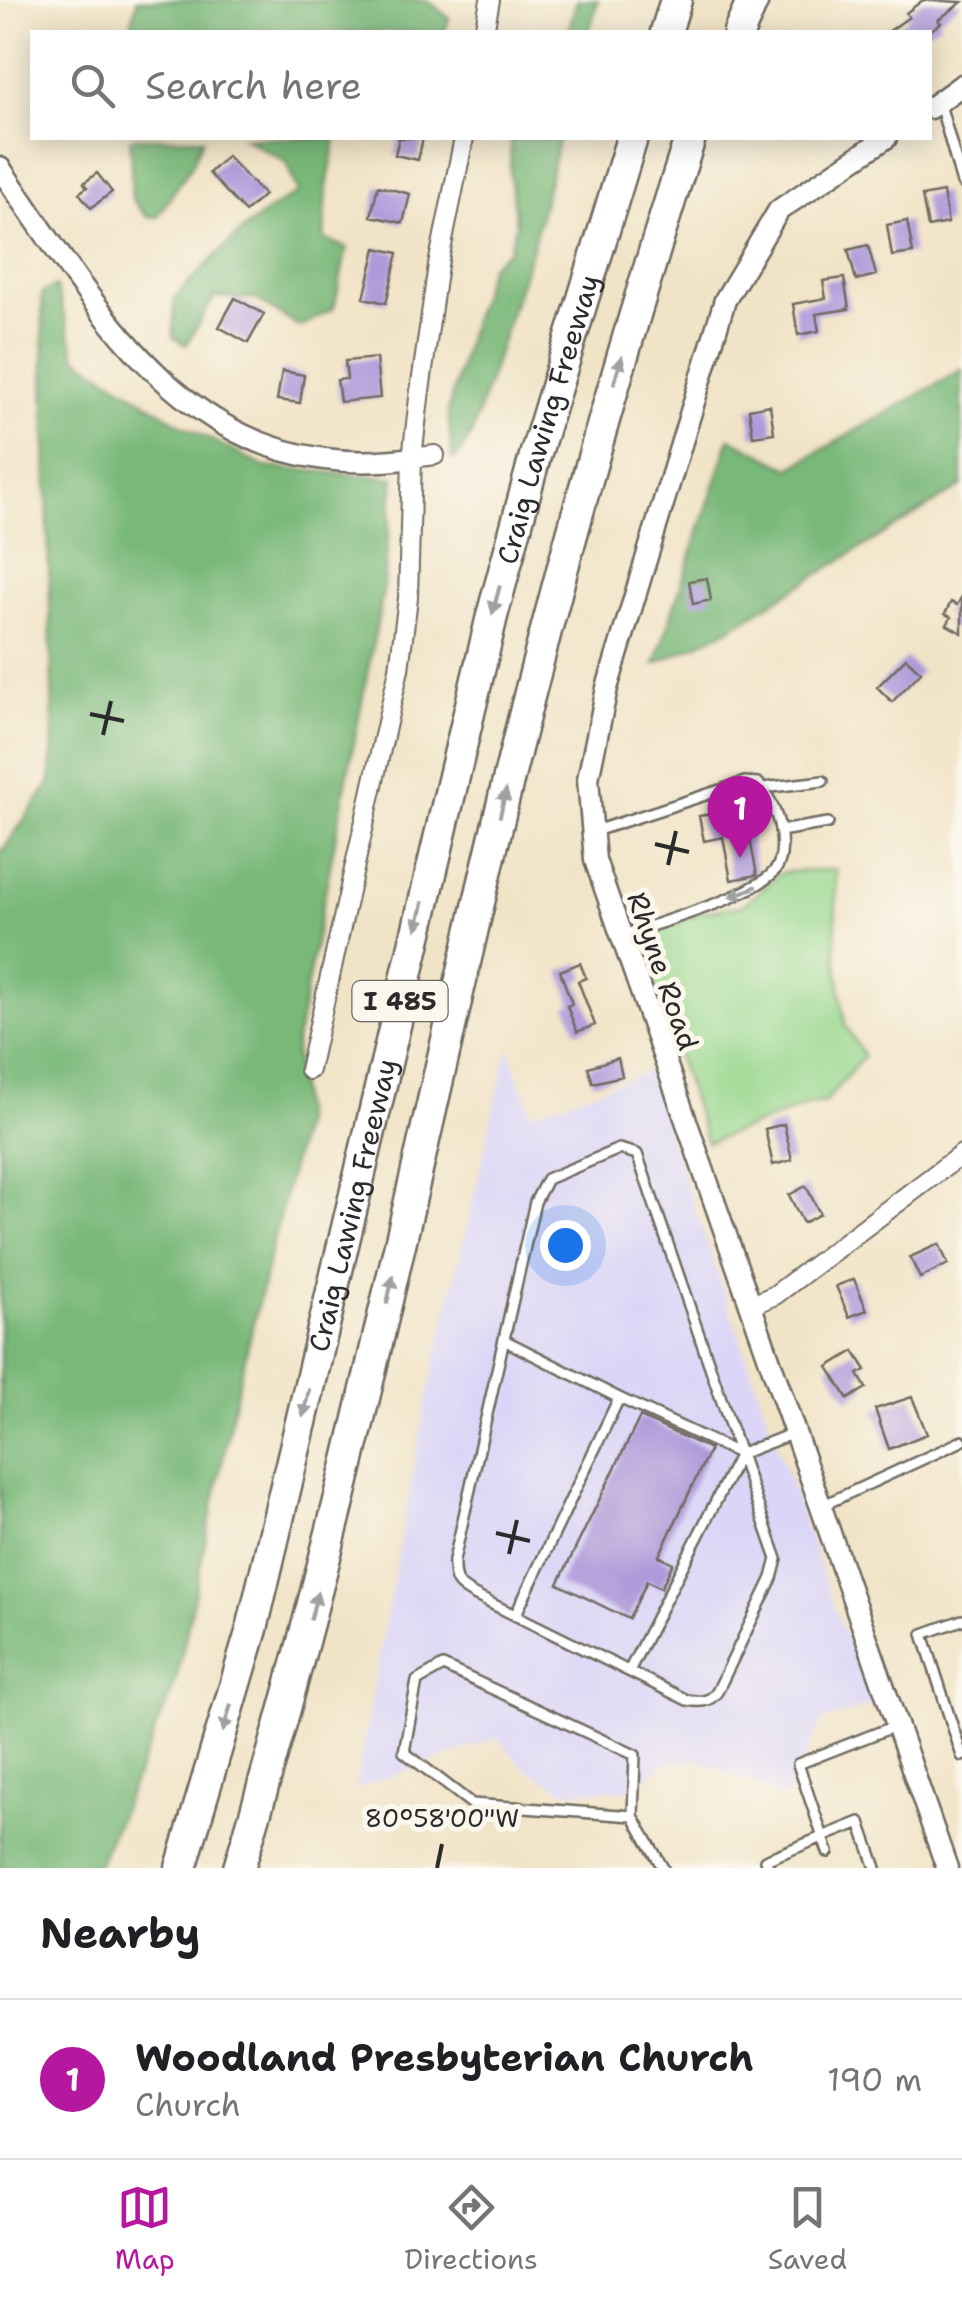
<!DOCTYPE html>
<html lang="en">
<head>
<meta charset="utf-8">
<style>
	:root { --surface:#fff; --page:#f6f6f6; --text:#202124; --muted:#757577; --line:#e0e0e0; --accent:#b5179e }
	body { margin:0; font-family:"Shantell Sans",sans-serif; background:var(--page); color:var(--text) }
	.you { position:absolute; left:565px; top:1245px; width:35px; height:35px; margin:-25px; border:8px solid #fff; border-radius:50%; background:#1a73e8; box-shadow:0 0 0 15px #1a73e833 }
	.badge { display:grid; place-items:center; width:65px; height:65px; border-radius:50%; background:var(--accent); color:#fff; font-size:32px; font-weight:700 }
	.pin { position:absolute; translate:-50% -82px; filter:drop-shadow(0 2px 5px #0008) }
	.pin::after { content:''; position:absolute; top:52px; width:35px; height:30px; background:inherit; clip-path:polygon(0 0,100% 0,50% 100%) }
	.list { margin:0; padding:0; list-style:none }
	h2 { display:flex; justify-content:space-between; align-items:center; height:130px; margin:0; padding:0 40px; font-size:42px }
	h2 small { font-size:32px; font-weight:400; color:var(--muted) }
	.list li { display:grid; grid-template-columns:65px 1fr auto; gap:30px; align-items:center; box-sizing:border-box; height:160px; padding:0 40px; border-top:2px solid var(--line) }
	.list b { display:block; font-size:38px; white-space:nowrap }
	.list p { margin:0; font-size:32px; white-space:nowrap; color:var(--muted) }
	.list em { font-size:32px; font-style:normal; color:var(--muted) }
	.icon { flex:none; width:55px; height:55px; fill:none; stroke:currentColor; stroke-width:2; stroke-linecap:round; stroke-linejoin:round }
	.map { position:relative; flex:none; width:962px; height:1868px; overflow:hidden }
	.search { position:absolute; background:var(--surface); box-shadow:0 5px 25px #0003; left:30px; right:30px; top:30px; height:110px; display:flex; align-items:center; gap:25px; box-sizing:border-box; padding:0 35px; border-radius:0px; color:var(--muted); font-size:38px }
	.sheet { height:290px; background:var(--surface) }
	nav { display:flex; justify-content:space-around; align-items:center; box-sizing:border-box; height:140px; border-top:2px solid var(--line); background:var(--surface); font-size:28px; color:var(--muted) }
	nav a { display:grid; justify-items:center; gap:5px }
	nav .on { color:var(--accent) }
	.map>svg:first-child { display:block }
</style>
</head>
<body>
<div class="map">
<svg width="962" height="1868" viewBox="0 0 962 1868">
	<rect width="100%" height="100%" fill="#fbf7ec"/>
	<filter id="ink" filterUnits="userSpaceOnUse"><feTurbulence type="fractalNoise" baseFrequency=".01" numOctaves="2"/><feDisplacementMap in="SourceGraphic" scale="20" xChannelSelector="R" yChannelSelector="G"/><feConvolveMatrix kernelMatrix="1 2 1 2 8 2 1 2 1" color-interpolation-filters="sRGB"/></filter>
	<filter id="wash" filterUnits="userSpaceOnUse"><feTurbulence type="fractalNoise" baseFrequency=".0048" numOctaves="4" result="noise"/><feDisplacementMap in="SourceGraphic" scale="40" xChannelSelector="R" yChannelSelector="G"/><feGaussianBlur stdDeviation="2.25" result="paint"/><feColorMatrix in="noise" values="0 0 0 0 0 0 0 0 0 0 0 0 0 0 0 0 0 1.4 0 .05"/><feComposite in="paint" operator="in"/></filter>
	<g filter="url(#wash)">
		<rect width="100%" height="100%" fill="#f1e3c6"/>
		<path fill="#dbd6f7" d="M508 1048 532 1113 647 1072 836 1614 876 1704 822 1721 785 1798 698 1760 666 1763 631 1790 565 1791 521 1765 498 1738 355 1789 424 1412Z"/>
		<path fill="#96d78d" stroke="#60815c" stroke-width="2.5" d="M836 870V954L845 1025 864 1056 825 1102 808 1105 707 1143 637 938 702 912 741 906 783 872Z"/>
		<path fill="#78b878" stroke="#527252" stroke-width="2.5" d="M137 0H427L449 18 445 32H130Z
			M577 0H598L589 32H568Z
			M130 138H203L192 165 157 217 146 216 132 199Z
			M244 138H336L327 187 324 239 347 248 334 308 300 327 256 299 214 297 186 345 173 337 175 297C213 259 250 217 298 193L286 162Z
			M511 138H559L534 241 472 433 458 457 452 459 448 410 471 325 490 265 509 250 516 224 510 174Z
			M56 286 76 357 180 424 265 467 394 478 383 592 295 1047 302 1123 238 1386 176 1682 97 1868H0V854L51 782 53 730 42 293Z
			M962 370V486L722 633 655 664 730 438 790 468Z"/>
		<g id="blocks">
			<path fill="#af99da" d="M923 0 962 2 938 20 941 23 928 32H888L909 17 906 13Z
				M399 138H423L418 160 395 155Z
				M227 156 264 195 245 212 209 173Z
				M97 173 112 192 91 208 79 193 87 187 84 183Z
				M378 186 410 194 403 223 371 216Z
				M943 192 948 223 928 227 922 196Z
				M907 221 913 253 892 256 887 225Z
				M868 245 876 275 856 280 848 250Z
				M376 248 398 253 386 303 364 298Z
				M844 278 849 309 816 314 819 331 798 335 793 304 826 298 823 281Z
				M235 298 264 314 248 343 219 327Z
				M376 358 380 398 340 402 337 380 347 379 345 361Z
				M282 371 304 375 300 403 277 400Z
				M770 405 774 433 753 436 749 409Z
				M707 578 711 600 693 604 689 581Z
				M962 596V633L947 625 951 617 945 614 951 602 957 605Z
				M906 658 921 672 892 702 877 687Z
				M744 808 757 875 731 880 723 837 704 841 699 816Z
				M580 963 586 978 578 981 595 1025 577 1032 567 1006 572 1004 560 971Z
				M618 1058 622 1076 593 1083 588 1067Z
				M784 1124 792 1160 773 1165 765 1129Z
				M806 1186 820 1214 803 1223 789 1195Z
				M939 1244 948 1264 920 1278 910 1257Z
				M854 1279 867 1310 849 1317 836 1286Z
				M854 1351 866 1370 858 1374 866 1388 848 1399 828 1367Z
				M912 1397 927 1434 889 1449 875 1409Z
				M640 1417 710 1449 659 1556 673 1563 661 1588 647 1581 629 1619 558 1584Z"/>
		</g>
	</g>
	<g filter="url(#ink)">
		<use href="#blocks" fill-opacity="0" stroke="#706b61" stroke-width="2.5"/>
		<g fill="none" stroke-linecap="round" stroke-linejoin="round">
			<g stroke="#706b61" stroke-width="14">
				<path id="service" d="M940 104 962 183
					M763 788 823 781
					M595 831 745 782 758 783C769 795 774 808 779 824 782 837 784 857 776 869 758 896 656 923 621 936
					M780 831 828 823
					M504 1340 619 1398
					M819 1507 962 1441
					M516 1614 619 1398 740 1454 777 1559 772 1578 717 1692C709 1703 699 1702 687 1700L476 1596C457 1586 453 1582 454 1560L535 1202 547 1179 619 1149 637 1154 740 1454
					M962 1620 923 1634 962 1756
					M629 1671 740 1454 794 1433
					M633 1816 472 1804 404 1752 417 1681 443 1666 635 1755 633 1816 663 1868
					M828 1852 798 1764 895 1726
					M769 1868 765 1860 860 1822 876 1868"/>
			</g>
			<g stroke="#706b61" stroke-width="22">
				<path id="minor" d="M484 32 490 0
					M412 458 435 455
					M309 1070 399 669 408 598 412 458 419 398 438 265 464 138
					M750 1306 775 1295 962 1154"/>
			</g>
			<g stroke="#706b61" stroke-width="25">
				<path id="tertiary" d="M930 108 962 85
					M886 138 779 210 725 300 607 688 588 779 595 860 947 1868
					M0 168C105 319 196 488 412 458"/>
			</g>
			<g stroke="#706b61" stroke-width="35">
				<g id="motorway">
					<path d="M666 32 676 0"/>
					<path d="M739 32 753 0"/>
					<path id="s1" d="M181 1868 252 1629 492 616 535 456 632 138"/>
					<path d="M239 1868C349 1506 421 1135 511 769 563 556 623 346 690 138"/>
				</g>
			</g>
			<use href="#service" stroke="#fff" stroke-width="9"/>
			<use href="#minor" stroke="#fff" stroke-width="18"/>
			<use href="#tertiary" stroke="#fff" stroke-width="20"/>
			<use href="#motorway" stroke="#fff" stroke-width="30"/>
		</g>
		<defs><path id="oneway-solid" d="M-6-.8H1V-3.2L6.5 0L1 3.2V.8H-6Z" transform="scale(2.5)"/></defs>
		<g fill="#a0a0a0">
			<use href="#oneway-solid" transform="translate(618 370) rotate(-73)"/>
			<use href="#oneway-solid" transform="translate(496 600) rotate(105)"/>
			<use href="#oneway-solid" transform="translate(503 803) rotate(-77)"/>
			<use href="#oneway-solid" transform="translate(743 892) rotate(158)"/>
			<use href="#oneway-solid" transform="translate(420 916) rotate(103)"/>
			<use href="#oneway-solid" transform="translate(390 1290) rotate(-77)"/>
			<use href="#oneway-solid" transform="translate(306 1403) rotate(103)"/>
			<use href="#oneway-solid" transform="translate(314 1606) rotate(-76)"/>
			<use href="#oneway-solid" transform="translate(227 1718) rotate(106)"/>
		</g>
	</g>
	<path fill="none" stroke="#2b2b2b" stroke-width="4" d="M90 714 124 721M103 735 111 701M655 844 689 852M668 865 676 831M496 1533 530 1541M509 1554 517 1520M437 1868 442 1844"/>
	<g text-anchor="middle" stroke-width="10" stroke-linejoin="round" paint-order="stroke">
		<rect fill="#fbf7ec" stroke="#696865" stroke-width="2.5" x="352.5" y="981" width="95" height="40" rx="8"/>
		<g font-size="25" font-weight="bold" fill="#2b2b2b">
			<text x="400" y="1010">I 485</text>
		</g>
		<g font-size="28" fill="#2b2b2b" stroke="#fbf7ec">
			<text dy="10" stroke="none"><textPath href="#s1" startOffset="1495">Craig Lawing Freeway</textPath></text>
			<text transform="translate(663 971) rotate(71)" y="10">Rhyne Road</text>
			<text dy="10" stroke="none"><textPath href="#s1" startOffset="685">Craig Lawing Freeway</textPath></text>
		</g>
	</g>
	<g font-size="25" text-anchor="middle" fill="#2b2b2b" stroke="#fbf7ec" stroke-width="10" stroke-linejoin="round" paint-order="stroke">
		<text x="442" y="1827">80°58'00"W</text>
	</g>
</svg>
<div class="you"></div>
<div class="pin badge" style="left:740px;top:858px">1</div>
<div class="search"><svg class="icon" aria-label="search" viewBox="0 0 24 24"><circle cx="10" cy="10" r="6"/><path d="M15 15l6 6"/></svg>Search here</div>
</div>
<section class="sheet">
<h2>Nearby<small></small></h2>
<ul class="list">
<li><span class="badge">1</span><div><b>Woodland Presbyterian Church</b><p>Church</p></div><em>190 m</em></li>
</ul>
</section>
<nav>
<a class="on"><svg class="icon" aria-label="map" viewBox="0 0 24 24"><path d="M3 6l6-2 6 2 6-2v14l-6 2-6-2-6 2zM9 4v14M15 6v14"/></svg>Map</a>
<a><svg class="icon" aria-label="directions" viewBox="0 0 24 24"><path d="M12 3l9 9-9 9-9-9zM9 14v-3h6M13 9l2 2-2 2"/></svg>Directions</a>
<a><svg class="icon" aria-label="saved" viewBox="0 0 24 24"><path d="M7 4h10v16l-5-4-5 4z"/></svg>Saved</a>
</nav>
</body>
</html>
